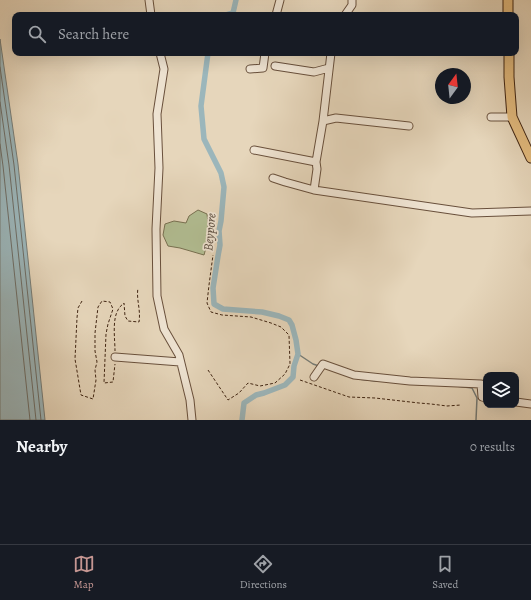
<!DOCTYPE html>
<html lang="en">
<head>
<meta charset="utf-8">
<style>
	:root { --surface:#171b24; --page:#20242c; --text:#f1f3f6; --muted:#9ea1a6; --line:#363941; --accent:#c59692 }
	body { margin:0; font-family:Alegreya,serif; background:var(--page); color:var(--text) }
	.controls { position:absolute; right:12px; bottom:12px; display:grid; overflow:hidden; border-radius:8px; box-shadow:0 4px 16px #0002 }
	.controls button { width:36px; height:36px; display:grid; place-items:center; padding:0; border:0; border-bottom:1px solid var(--line); background:var(--surface); color:var(--text); font:20px sans-serif }
	.compass { position:absolute; left:435px; top:68px; width:36px; height:36px; border-radius:50%; background:var(--surface); box-shadow:0 4px 16px #0002; rotate:15deg }
	.list { margin:0; padding:0; list-style:none }
	h2 { display:flex; justify-content:space-between; align-items:center; height:52px; margin:0; padding:0 16px; font-size:17px }
	h2 small { font-size:13px; font-weight:400; color:var(--muted) }
	.icon { flex:none; width:22px; height:22px; fill:none; stroke:currentColor; stroke-width:2; stroke-linecap:round; stroke-linejoin:round }
	.map { position:relative; flex:none; width:531px; height:420px; overflow:hidden }
	.search { position:absolute; background:var(--surface); box-shadow:0 4px 16px #0002; left:12px; right:12px; top:12px; height:44px; display:flex; align-items:center; gap:10px; box-sizing:border-box; padding:0 14px; border-radius:8px; color:var(--muted); font-size:15px }
	.sheet { height:124px; background:var(--surface) }
	nav { display:flex; justify-content:space-around; align-items:center; box-sizing:border-box; height:56px; border-top:1px solid var(--line); background:var(--surface); font-size:11px; color:var(--muted) }
	nav a { display:grid; justify-items:center; gap:2px }
	nav .on { color:var(--accent) }
	.map>svg:first-child { display:block }
</style>
</head>
<body>
<div class="map">
<svg width="531" height="420" viewBox="0 0 531 420">
	<rect width="100%" height="100%" fill="#e6d6bb"/>
	<filter id="stains"><feTurbulence type="fractalNoise" baseFrequency=".005" numOctaves="4"/><feColorMatrix values="0 0 0 0 .2 0 0 0 0 .09 0 0 0 0 .02 0 0 0 .5 -.17"/></filter>
	<radialGradient id="worn" r=".72"><stop offset=".6" stop-color="#630" stop-opacity="0"/><stop offset="1" stop-color="#630" stop-opacity=".3"/></radialGradient>
	<path fill="#b2be93" stroke="#787152" d="M198 210 207 214C209 228 208 242 204 255L180 248 168 246 163 235 165 224 174 221 186 223 189 216Z"/>
	<path fill="#9bb6bb" stroke="#767c77" d="M0 39 18 164 45 420H0Z"/>
	<g fill="none" stroke-linecap="round" stroke-linejoin="round">
		<path stroke="#6d6d66" stroke-width="1" d="M0 67 14 165 41 420
			M0 102 9 165 36 420
			M0 144 3 166 30 420"/>
		<path stroke="#767c77" stroke-width="1.5" d="M298 354 313 364 319 366
			M358 379 376 381
			M456 386 472 388 477 398 476 420"/>
		<path stroke="#9bb6bb" stroke-width="5.5" d="M226 15 233 13 236 0
			M208 53 201 106 204 139 221 173 224 187 221 221 219 231 220 245 218 256 213 288 214 304 223 309 262 312 279 316 289 320 292 325 296 340 298 354 294 366 293 377 285 385 264 393 256 395 244 403 242 420"/>
		<g stroke="#69503c" stroke-width="9">
			<path id="minor" d="M149 0 151 15
				M276 15 280 0
				M345 15 352 5V0
				M160 53 164 69 157 114 159 168 156 229 157 296 164 329 179 355 190 400 192 420
				M275 66 314 72 329 68
				M250 69 263 68 265 53
				M491 117H512
				M323 121 331 53
				M254 150 316 162 323 121 336 118 409 126
				M273 178 285 182 314 190 317 169 316 162
				M314 190 472 213 531 211
				M115 357 180 362
				M314 377 323 364 354 375 410 381 481 384 482 397 486 398
				M516 402 531 404"/>
		</g>
		<g stroke="#3f2412" stroke-width="11">
			<path id="major" d="M508 0V15
				M509 53V77L512 117 531 158"/>
		</g>
		<path stroke="#3f2412" stroke-width="1" stroke-dasharray="3 2" stroke-linecap="butt" d="M82 301 78 308 77 318 75 359 81 395 93 399 96 380 95 370 97 362 95 351V333L98 307 102 301 110 302 113 309 108 324 106 334 104 383 113 382 115 364
			M115 351C115 340 112 320 118 310 119 307 122 305 124 303L125 316 128 321 139 322C141 310 136 299 138 288
			M208 370 228 400 239 393 248 383 260 386 275 383 285 374 290 364 289 335 281 327 271 323 251 317 222 315 211 312 207 303 209 285 213 255
			M300 380 349 397 375 398 419 403 431 404 447 406 461 405"/>
		<use href="#minor" stroke="#efe4d3" stroke-width="7"/>
		<use href="#major" stroke="#e3bb7e" stroke-width="9"/>
	</g>
	<g text-anchor="middle" stroke-width="3.5" stroke-linejoin="round" paint-order="stroke">
		<g font-size="13" font-style="italic" fill="#56483c" stroke="#efe4d3">
			<text transform="translate(209 232) rotate(-85)" y="5">Beypore</text>
		</g>
	</g>
	<rect width="100%" height="100%" filter="url(#stains)"/>
	<rect width="100%" height="100%" fill="url(#worn)"/>
</svg>
<div class="controls">
<button><svg class="icon" aria-label="layers" viewBox="0 0 24 24"><path d="M12 4l9 5-9 5-9-5zM3 14l9 5 9-5"/></svg></button>
</div>
<svg class="compass" viewBox="-18 -18 36 36"><path d="M0-13l5 13h-10z" fill="#e53935"/><path d="M0 13l5-13h-10z" fill="#9ea1a6"/></svg>
<div class="search"><svg class="icon" aria-label="search" viewBox="0 0 24 24"><circle cx="10" cy="10" r="6"/><path d="M15 15l6 6"/></svg>Search here</div>
</div>
<section class="sheet">
<h2>Nearby<small>0 results</small></h2>
<ul class="list">
</ul>
</section>
<nav>
<a class="on"><svg class="icon" aria-label="map" viewBox="0 0 24 24"><path d="M3 6l6-2 6 2 6-2v14l-6 2-6-2-6 2zM9 4v14M15 6v14"/></svg>Map</a>
<a><svg class="icon" aria-label="directions" viewBox="0 0 24 24"><path d="M12 3l9 9-9 9-9-9zM9 14v-3h6M13 9l2 2-2 2"/></svg>Directions</a>
<a><svg class="icon" aria-label="saved" viewBox="0 0 24 24"><path d="M7 4h10v16l-5-4-5 4z"/></svg>Saved</a>
</nav>
</body>
</html>
